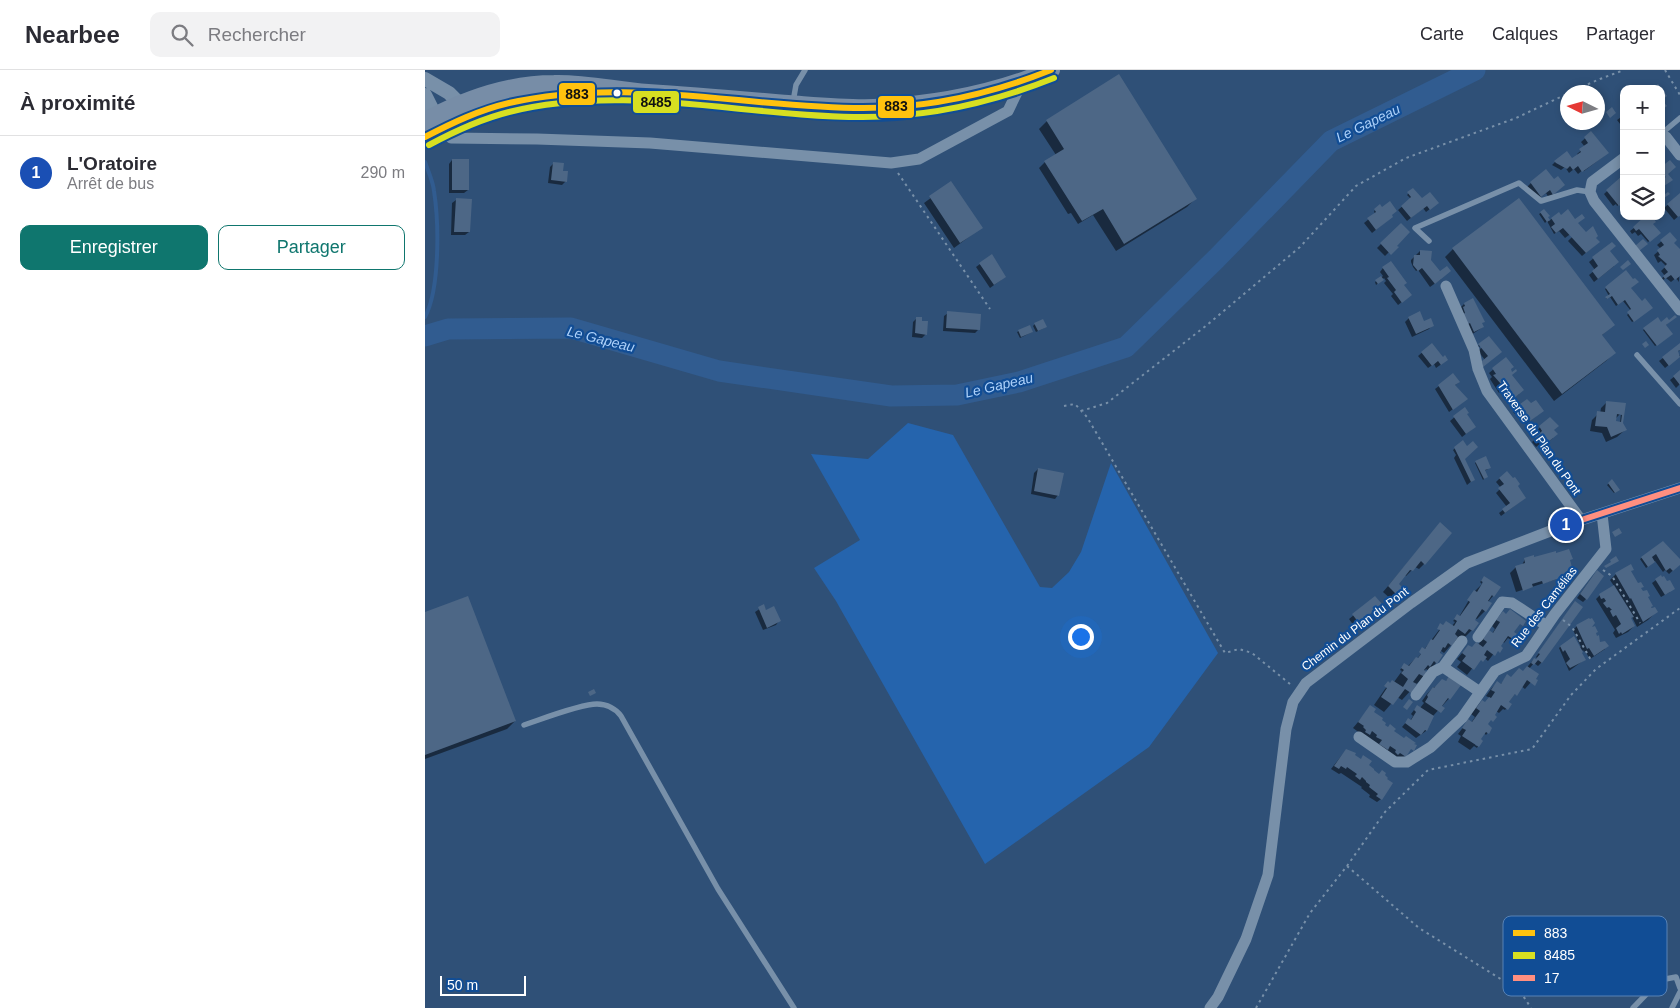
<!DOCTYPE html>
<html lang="fr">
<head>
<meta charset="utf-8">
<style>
	:root { --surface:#fff; --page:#f2f2f3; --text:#2b2b33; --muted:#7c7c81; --line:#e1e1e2; --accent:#0f766e }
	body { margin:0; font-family:Arial,sans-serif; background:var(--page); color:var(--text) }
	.controls { position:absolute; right:15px; top:15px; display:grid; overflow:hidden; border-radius:10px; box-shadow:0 2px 8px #0003 }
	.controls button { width:45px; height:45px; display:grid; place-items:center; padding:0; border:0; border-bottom:1px solid var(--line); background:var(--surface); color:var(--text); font:25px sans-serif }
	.compass { position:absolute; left:1135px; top:15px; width:45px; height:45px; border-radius:50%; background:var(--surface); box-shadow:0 2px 8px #0003; rotate:275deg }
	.scale { position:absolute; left:15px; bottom:12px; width:86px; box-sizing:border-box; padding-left:5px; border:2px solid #fff; border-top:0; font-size:14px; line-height:18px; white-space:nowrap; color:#fff; -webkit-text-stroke:4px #114d95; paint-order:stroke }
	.you { position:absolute; left:655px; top:566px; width:18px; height:18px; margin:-12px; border:4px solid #fff; border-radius:50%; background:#1a73e8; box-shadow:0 0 0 8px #1a73e833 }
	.badge { display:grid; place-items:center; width:32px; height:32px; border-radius:50%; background:var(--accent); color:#fff; font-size:16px; font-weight:700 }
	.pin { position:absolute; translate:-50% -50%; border:2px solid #fff; box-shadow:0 1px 5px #0006 }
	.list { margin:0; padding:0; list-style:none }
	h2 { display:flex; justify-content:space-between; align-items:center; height:65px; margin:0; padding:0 20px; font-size:21px }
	h2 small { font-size:16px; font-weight:400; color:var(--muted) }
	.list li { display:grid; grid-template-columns:32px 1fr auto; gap:15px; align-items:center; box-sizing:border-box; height:75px; padding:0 20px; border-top:1px solid var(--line) }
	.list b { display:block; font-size:19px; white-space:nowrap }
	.list p { margin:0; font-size:16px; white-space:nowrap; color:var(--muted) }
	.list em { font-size:16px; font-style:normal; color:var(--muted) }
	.actions { display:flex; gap:10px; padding:15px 20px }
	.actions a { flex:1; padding:11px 0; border:1px solid var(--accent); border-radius:10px; text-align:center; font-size:18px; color:var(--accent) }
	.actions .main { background:var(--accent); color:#fff }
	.icon { flex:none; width:28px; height:28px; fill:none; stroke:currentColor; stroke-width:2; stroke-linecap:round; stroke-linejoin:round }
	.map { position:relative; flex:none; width:1255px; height:938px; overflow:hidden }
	header { display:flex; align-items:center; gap:30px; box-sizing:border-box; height:70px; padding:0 25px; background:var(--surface); border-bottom:1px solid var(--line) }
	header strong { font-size:24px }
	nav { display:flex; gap:28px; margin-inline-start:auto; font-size:18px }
	.search { width:350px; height:45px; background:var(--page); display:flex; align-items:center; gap:12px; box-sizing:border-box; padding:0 18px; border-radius:10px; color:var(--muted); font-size:19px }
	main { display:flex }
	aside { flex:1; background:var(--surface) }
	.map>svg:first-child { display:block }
</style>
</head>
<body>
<header>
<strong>Nearbee</strong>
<div class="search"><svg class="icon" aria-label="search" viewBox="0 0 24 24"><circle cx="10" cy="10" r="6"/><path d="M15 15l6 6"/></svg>Rechercher</div>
<nav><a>Carte</a><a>Calques</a><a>Partager</a></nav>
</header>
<main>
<aside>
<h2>À proximité<small></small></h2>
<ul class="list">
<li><span class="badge" style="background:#1a4fb4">1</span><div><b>L'Oratoire</b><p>Arrêt de bus</p></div><em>290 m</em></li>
</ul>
<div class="actions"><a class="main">Enregistrer</a><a>Partager</a></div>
</aside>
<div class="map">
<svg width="1255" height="938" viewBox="0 0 1255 938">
	<rect width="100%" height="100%" fill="#2f5077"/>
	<path fill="#2564ad" d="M483 353 528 365 615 517 627 518 644 502 656 482 686 393 793 583 724 677 560 794 411 531 389 498 435 470 386 384 443 389Z"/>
	<path fill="#0007" fill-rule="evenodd" d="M1199 45V59L1192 50Z
		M622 51 770 129 762 137 691 181 668 145 653 154 646 143 643 144 614 98 620 92 631 85 614 59Z
		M1166 63 1179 86 1159 101 1158 100 1153 104 1149 99 1144 103 1140 97 1136 100 1127 95 1130 92 1147 90 1153 86 1152 84 1160 77 1156 72Z
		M27 90 43 120 39 123H24V94Z
		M129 93 136 102 141 111 137 115 123 113 125 97Z
		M1197 107 1199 131 1192 136 1191 134 1188 136 1179 124Z
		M1129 111 1139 115 1124 128 1121 123 1112 130 1102 117 1106 113Z
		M526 113 556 158 529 178 499 133Z
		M988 119 996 130 1009 136 1001 142 998 138 982 151 973 140 986 129 982 125Z
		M1255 124V145L1249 150 1239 138Z
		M31 130 44 162 40 165H26L27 133Z
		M955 136 952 141 966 146 963 150 947 163 939 153 950 144 949 141Z
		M1119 141 1124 151 1130 146 1133 148 1152 154 1151 160 1140 168 1134 161 1129 164 1122 151 1120 153 1114 144Z
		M976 154 984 162 960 186 952 178Z
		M1227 155 1234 163 1223 172 1216 164 1213 166 1210 162 1207 164 1205 161 1209 158Z
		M1161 164 1169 168V176L1157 186 1143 171 1147 167Z
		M1245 164 1248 173 1255 181 1254 212 1251 208 1246 212 1241 208 1238 210 1237 208 1240 206 1236 201 1241 196 1236 191 1233 193 1229 185 1236 179 1232 175Z
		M1187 173 1182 182 1189 196 1169 212 1164 205 1170 200 1164 192Z
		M1028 179 1188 255 1176 266 1189 283 1181 291 1129 331 1020 187Z
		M995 181 1016 209 1005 217 993 200 991 201 988 197 986 192V190Z
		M555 194 576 210 565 218 551 197Z
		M958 198 978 215 977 232 973 235 966 226 968 224 959 213 961 211 959 208 951 215 950 212 958 206 955 202Z
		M1199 204 1205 218 1209 251 1207 252 1202 245 1206 241 1198 231 1191 236 1185 227 1180 229 1184 226 1180 219Z
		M1039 234 1058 257 1046 265 1036 237Z
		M523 243 553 260 550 263 518 261 519 246Z
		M492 248 501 264 497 268 487 267 488 252Z
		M984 248 999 253 1007 255 1004 259 987 267 980 252Z
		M1232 249 1236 253 1244 252 1240 256 1232 275 1230 276 1218 260Z
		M610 254 619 258 611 262 608 256Z
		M594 261 607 262 595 268 592 262Z
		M1064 267 1076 282 1060 290 1053 281 1059 275 1058 274 1054 277 1053 276Z
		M1007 274 1018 293 1011 298 1009 294 1003 298 993 286Z
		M1255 275V280L1252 282 1255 286 1240 298 1234 291Z
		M1081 289 1086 305 1094 324 1084 331 1076 322 1074 323 1065 309 1067 307 1064 303Z
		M1255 302V314L1251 318 1245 310Z
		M1034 312 1029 316 1038 332 1024 342 1010 319 1014 316Z
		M1182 332 1198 343 1197 353 1200 360 1192 367 1181 372 1177 363 1165 361 1167 350 1173 344H1175L1176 338ZM1196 343 1195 353 1190 352V349Z
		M1092 338 1111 346 1101 354 1092 343 1090 344 1088 342Z
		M1039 339 1046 360 1037 367 1025 351Z
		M1125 349 1128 360V368L1117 377 1115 374 1111 377 1107 372 1114 366 1111 361Z
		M1038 372 1039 389 1048 410 1042 415 1029 388 1031 385 1028 380Z
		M1051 392 1063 399 1059 401 1060 408 1058 410 1050 393Z
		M613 399 633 425 630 429 606 424 609 403Z
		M1075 408 1092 416 1100 428 1076 446 1074 443 1082 437 1071 423 1076 418 1071 412Z
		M1187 411 1193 420 1189 423 1182 415Z
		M1010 460 999 494 994 499 990 497 981 506 979 505 973 514 979 520 968 531 958 522Z
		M1228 480 1255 491V494L1244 504 1240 500 1238 502 1230 491 1221 498 1215 489Z
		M1130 484 1137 506 1144 504 1141 506 1091 522 1085 503 1091 497 1097 495 1100 489Z
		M1191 504 1231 542 1223 550 1212 557 1207 547 1205 549 1209 556 1203 562 1191 568 1188 563 1190 560 1171 529 1177 523 1189 516 1185 510Z
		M1168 506 1161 529 1158 532 1152 528Z
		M1060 507 1057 512 1068 526 1063 532 1060 541 1052 549 1050 548 1048 551 1052 553 1047 560 1039 568 1026 575 1019 583 1016 581 1011 593 1004 601 1001 599 998 602 999 606 977 630 972 627 959 642 949 635 960 619 968 611 969 612 977 601 975 600 978 596 982 597 991 588 992 589 1014 560 1021 552 1027 556 1030 552 1028 551 1033 546 1034 547 1048 523 1057 514 1055 512Z
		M1231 510 1245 522 1236 527 1227 513Z
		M950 528 952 537 929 556 924 549Z
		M1150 532 1156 537 1116 593 1113 596 1109 593 1104 599 1112 605 1100 619 1096 616 1089 625 1080 637 1085 634 1080 640 1078 639 1074 643 1071 641 1061 655 1066 658 1061 665 1059 663 1050 675 1052 676 1056 671 1053 676 1052 678 1049 676 1045 680 1033 672 1036 666 1033 664 1043 651 1046 653 1050 647 1046 644 1051 637 1057 631 1060 633 1065 628 1061 626 1066 619 1072 613 1075 615 1083 606 1086 608 1098 602 1109 589 1111 590 1112 588 1111 587Z
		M339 536 341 541 354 551 351 555 338 560 330 542Z
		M0 544 90 651 82 659 0 689Z
		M1072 549 1090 564 1086 570 1083 568 1079 573 1078 572 1063 591 1057 586 1042 605 1032 597 1036 592 1032 589 1043 576 1046 578 1053 575 1058 568 1067 564 1070 559 1067 556Z
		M1166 555 1171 567 1180 579 1165 589 1160 581 1159 582 1158 580 1155 583 1159 590 1144 601 1134 578 1137 575 1156 577 1148 560 1152 556Z
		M1024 608 1029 623 1008 646 1001 661 991 668 977 657 983 650 985 651 988 646 986 644 989 640 992 637 995 638 999 633 997 631 1002 624 1008 618 1020 612Z
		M943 640 947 642 958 655 967 661 980 686 974 692 928 658Z
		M921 680 943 695 956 729 952 732 944 727 945 725 936 718 937 717 916 703 914 704 906 699Z"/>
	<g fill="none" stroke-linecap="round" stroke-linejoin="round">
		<path stroke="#315c90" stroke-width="4" d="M0 92C3 101 8 111 9 121 14 153 15 219 0 247"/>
		<path stroke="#315c90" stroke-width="21" d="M0 266 23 259 146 258 294 301 466 326 532 325 594 312 701 277 791 189 906 71 1050 0"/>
	</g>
	<path fill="#4d6786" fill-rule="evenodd" d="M694 4 772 129 699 174 678 139 657 151 619 91 639 79 621 50Z
		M1233 14 1242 26 1237 30 1242 36 1238 39 1240 41 1236 44V19H1227Z
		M1187 37 1191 43 1185 48 1181 42Z
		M1166 61 1184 83 1157 102 1153 96 1148 100 1145 96 1142 99 1131 93 1129 91 1142 81 1147 88 1156 82 1154 79 1163 73 1159 67Z
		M27 89H44V120H27Z
		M1245 90 1251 97 1243 104 1248 110 1239 116 1236 111 1241 107 1240 106 1236 109V97Z
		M128 92 139 93 138 101H143L142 112 126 110Z
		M1121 99 1129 109 1133 106 1140 115 1128 125 1125 120 1116 127 1105 112Z
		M1197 106 1199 108V132L1194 136 1181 120Z
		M526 111 558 158 535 173 504 126Z
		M988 118 997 128 1005 122 1014 133 1005 140 1002 136 986 148 976 136 986 127 982 122Z
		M1243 122 1245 124 1236 130V127Z
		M1255 123V146L1253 147 1242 134Z
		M31 128 47 129 45 162H29Z
		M1094 128 1190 255 1177 265 1191 283 1137 324 1027 178Z
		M965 131 972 141 967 145 968 147 951 160 942 148 951 142 949 139 955 134 957 137Z
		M1119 139 1125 146 1123 147 1125 150 1122 152 1115 142Z
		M1143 139 1150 149 1157 144 1160 148 1153 153 1161 162 1168 156 1173 166 1171 168 1175 172 1161 183 1138 158 1131 163 1126 157 1130 154 1126 148 1134 142 1136 145Z
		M1220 146H1227L1231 152 1228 154 1236 163 1225 172 1214 159 1211 161 1208 157Z
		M976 153 985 162 972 176 974 177 966 185 955 173Z
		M1245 162 1252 170 1249 173 1255 179V206L1250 210 1246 205 1240 209 1238 206 1243 202 1239 197 1242 194 1233 186 1235 185 1232 180 1239 175 1235 170Z
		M1218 169 1223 174 1214 181 1210 176Z
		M1187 172 1191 176 1185 181 1194 192 1173 209 1167 201 1173 196 1167 187Z
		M995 180 1007 181 1006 190 1015 201 1022 196 1026 201 1010 214 997 198 993 201 988 195 989 185H995Z
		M567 184 581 207 569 215 554 193Z
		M1203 190 1206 194 1198 200 1195 197Z
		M966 191 982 213 979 215 987 225 977 233 969 222 971 220 962 208 964 207 957 197Z
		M1201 200 1208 209 1210 208 1214 212 1206 218 1217 231 1220 228 1228 238 1209 252 1202 242 1206 239 1200 230 1193 235 1187 226 1182 229 1180 227 1185 224 1180 217Z
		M956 206 959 210 953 214 950 210Z
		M1048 228 1060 252 1057 253 1059 257 1049 262 1045 253 1041 255 1036 245 1040 243 1038 237 1040 236 1039 233Z
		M522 241 556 244 555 260 521 258Z
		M995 241 999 251 1006 248 1009 256 991 264 983 247Z
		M1250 245 1252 247 1241 255 1248 264 1232 276 1218 258 1233 247 1236 252 1242 247 1244 250Z
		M491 247H497V251H503L502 265 490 263Z
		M618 249 622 257 613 261 609 253Z
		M605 255 608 262 596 267 593 260Z
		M1064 266 1077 282 1058 297 1057 291 1063 286 1053 274Z
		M1221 271 1224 275 1220 278 1217 274Z
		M1007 273 1018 287 1020 285 1023 290 1016 295 1013 291 1007 296 996 282Z
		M1255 273V280L1253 281 1255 287 1244 296 1237 287Z
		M1081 287 1089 297 1086 299 1087 302 1091 299 1092 301 1087 305 1099 320 1088 329 1085 325 1083 326 1075 315 1076 314 1068 305 1071 304 1067 298Z
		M1255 300V315L1248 306Z
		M1028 303 1035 312 1030 315 1043 329 1028 340 1013 315Z
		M1102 329 1106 333 1111 330 1119 341 1105 351 1100 345 1098 347 1091 337Z
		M1181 331 1201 333 1198 353 1202 360 1186 367 1182 357 1170 356 1172 341 1180 342ZM1192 344 1197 345 1196 352 1191 351Z
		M1040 337 1044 343 1042 344 1051 357 1041 364 1028 346Z
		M1125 347 1134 356 1129 360 1133 364 1118 376 1110 367 1117 361 1114 356Z
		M1038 370 1042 376 1048 371 1053 377 1040 389 1050 410 1046 412 1029 377Z
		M1061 386 1066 398 1060 400 1063 407 1059 409 1050 391Z
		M613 398 639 403 634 426 609 421Z
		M1082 401 1088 408 1090 407 1095 414 1093 416 1101 428 1080 443 1077 439 1085 433 1073 418 1079 414 1074 408Z
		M1187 409 1195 420 1190 423 1183 413Z
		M1015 452 1027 463 1000 495 996 491 988 501 985 500 974 514 980 520 974 527 963 516Z
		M1194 458 1197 463 1190 467 1187 462Z
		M1238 471 1255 489V495L1248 501 1245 498 1241 501 1231 484 1227 487 1230 492 1223 497 1216 487Z
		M1144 479 1148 489 1145 490 1148 501 1138 504 1139 507 1129 510 1118 514 1117 511 1107 514 1108 517 1098 521 1090 496 1100 493 1099 488 1109 485V487L1131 481V483Z
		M1191 486 1194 491 1181 498 1179 496 1186 492 1185 490Z
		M1206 494 1209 500 1206 501 1213 513 1216 512 1219 517 1216 518 1218 521 1222 520 1225 526 1223 527 1228 536 1226 537 1227 538 1230 537 1233 542 1218 552 1206 528 1205 529 1190 503Z
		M1172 500 1179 506 1162 530 1155 524Z
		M1236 505 1237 507 1239 506 1242 511 1245 510 1250 519 1240 525 1230 509Z
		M1059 506 1076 517 1069 527 1067 525 1063 531 1067 533 1061 542 1057 539 1050 550 1054 553 1048 561 1044 559 1040 564 1033 559 1030 564 1033 567 1027 576 1023 573 1020 578 1018 577 1015 583 1018 585 1012 594 1009 591 1005 597 1003 595 999 600 1003 603 1000 607 994 604 988 612 992 614 986 623 980 619 968 635 956 627 962 618 959 616 963 611 965 613 967 610 978 617 983 609 976 603 979 600 976 598 979 593 984 596 991 587 993 588 996 584 994 582 997 577 1000 579 1006 569 1008 570 1015 560 1012 559 1015 553 1018 555 1021 551 1029 556 1032 551 1029 549 1032 544 1035 546 1045 532 1042 530 1049 520 1052 522 1058 512 1056 511Z
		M1189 515 1209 547 1206 548 1210 556 1197 564 1196 562 1194 564 1191 558 1196 554 1191 545 1188 547 1185 541 1187 539H1186L1184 537 1182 538 1178 533 1181 531 1179 528 1176 529 1174 524Z
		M43 526 91 651 0 685V542Z
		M950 526 957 534 934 553 927 544Z
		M1150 531 1158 537 1117 593 1113 590 1109 595 1106 593 1109 588 1111 589 1115 584 1113 583Z
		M339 534 341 540 349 536 356 551 342 558 333 537Z
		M1085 539 1101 551 1098 556 1095 554 1089 562 1092 564 1088 569 1083 566 1076 576 1078 578 1075 583 1073 581 1070 586 1062 580 1059 585 1062 587 1058 592 1056 590 1049 600 1037 591 1041 586 1037 583 1043 575 1047 577 1051 572 1058 577 1062 572 1058 569 1064 560 1068 563 1075 552 1071 550 1078 541 1081 544Z
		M1164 548 1165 549 1167 548 1170 553 1167 557 1170 556 1173 562 1171 563 1172 566 1174 565 1175 572 1180 571 1184 576 1169 586 1164 578 1162 579 1151 555Z
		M1149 566 1158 582 1157 583 1161 590 1145 598 1141 593 1145 589 1140 580 1138 582 1135 576Z
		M1102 596 1114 604 1111 609 1113 610 1110 616 1102 610 1092 626 1090 624 1084 632 1087 634 1083 640 1076 635 1070 645 1072 647 1068 652 1066 650 1063 654 1067 658 1064 664 1061 662 1056 669 1058 671 1054 677 1037 666 1041 660 1037 658 1043 649 1047 652 1055 641 1051 638 1057 630 1060 632 1064 627 1066 628 1070 622 1066 620 1072 611 1076 614 1082 604 1086 607 1094 598 1098 601Z
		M1024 606 1036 615 1025 630 1023 628 1017 636 1020 638 1016 643 1000 632 1003 627 1002 625 1008 617 1009 618 1017 609 1021 611Z
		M169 619 171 623 165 626 163 622Z
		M984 629 988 632 982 640 978 637Z
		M945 635 951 639 949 642 958 648 957 650 961 653 960 655 963 657 965 654 971 659 969 661 979 668 981 666 991 673 989 674 992 675 989 681 986 679 981 687 975 683 973 685 970 682 971 680 965 676 963 680 954 674 957 670 951 667 952 665 947 661 945 665 940 662 941 660 938 657 939 656 933 652Z
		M992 635 1009 646 1002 661 1000 660 996 665 980 653 983 648 986 650 991 642 989 640Z
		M921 679 931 683 930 685 936 689 938 685 947 691 944 695 949 699V700L954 704 957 700 961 703 960 705 963 708 962 709 968 713 957 730 951 726 953 724 944 717 945 715 941 712V711L937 707 935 710 930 706 932 704 922 697 921 699 916 696 914 699 909 696Z"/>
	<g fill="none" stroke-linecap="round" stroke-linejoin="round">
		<path stroke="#7890a9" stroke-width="2" stroke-dasharray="2.5 4" stroke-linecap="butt" d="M1240 0 1255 25
			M1145 22 1175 9 1199 0
			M473 103 565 239
			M639 336 650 334 662 347 800 583 814 579 827 583 865 614
			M656 341 682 333 782 255 875 177 931 116 981 88 1091 48 1142 24
			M1178 500 1187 506 1215 553
			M1138 550 1147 557 1166 590
			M922 796 994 858 1095 921 1106 938
			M831 938 885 843 922 796 960 742 1003 700 1107 679 1146 625 1171 599 1255 538"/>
		<path stroke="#7890a9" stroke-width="5.5" d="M368 32 371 15 380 0
			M1236 64 1255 48
			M1004 171 990 158 1094 113 1116 131 1152 120 1165 122
			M1212 285 1255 334
			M99 655C117 649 155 634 172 634 182 634 191 639 196 646L293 819 369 938
			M1208 938 1235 910 1251 907 1255 918
			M1247 938 1255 922"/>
		<path stroke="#7890a9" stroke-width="11" d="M17 58 26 68 112 69 225 73 466 93 494 89 583 41 597 12
			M1236 66 1241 67 1255 85
			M1199 88 1167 112 1165 122 1169 131 1255 240
			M1021 216 1049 280 1053 299 1062 321 1156 450
			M1053 567 1077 532 1087 533 1122 556
			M1037 571 1018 597 1055 622
			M991 625 1008 602 1018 597
			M934 667 970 692H982L1006 677 1037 648 1070 601 1101 586 1130 544 1181 479 1177 444
			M785 938 793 927 821 869 843 805 861 659 868 632 881 613 986 533 1042 493 1141 455 1255 418"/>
		<path stroke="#7890a9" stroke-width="14" d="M0 9 24 23 35 34 34 41
			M0 25 14 53"/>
		<path stroke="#778da7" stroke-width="18" d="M0 51C39 30 84 14 129 14 161 13 192 21 223 23 270 26 316 30 363 34 391 36 421 39 449 38 510 35 570 24 626 0
			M0 67C49 41 94 28 148 25"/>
		<g stroke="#114d95" stroke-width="10">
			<path id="bus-1" d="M0 67C27 53 54 40 84 33 202 6 320 38 438 38 502 38 566 24 626 0"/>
		</g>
		<g stroke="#114d95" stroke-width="10">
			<path id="bus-2" d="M4 75C30 61 56 49 84 42 201 13 320 47 438 47 503 47 569 32 629 8"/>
		</g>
		<g stroke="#114d95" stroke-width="10">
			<path id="bus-3" d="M1141 455 1255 418"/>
		</g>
		<use href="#bus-1" stroke="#ffc20e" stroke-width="6"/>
		<use href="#bus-2" stroke="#d7df21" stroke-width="6"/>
		<use href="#bus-3" stroke="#ff8f80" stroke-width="6"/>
	</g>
	<circle fill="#fff" stroke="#114d95" stroke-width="2" cx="192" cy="23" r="4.5"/>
	<g text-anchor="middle" stroke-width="4.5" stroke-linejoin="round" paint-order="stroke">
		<g font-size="12" fill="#fff" stroke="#114d95">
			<text transform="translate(1114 368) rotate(55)" y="4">Traverse du Plan du Pont</text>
			<text transform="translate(1119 537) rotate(-52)" y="4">Rue des Camélias</text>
			<text transform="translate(930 559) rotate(-37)" y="4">Chemin du Plan du Pont</text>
		</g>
		<g font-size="14" font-style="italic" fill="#add1fa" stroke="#114d95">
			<text transform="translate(943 53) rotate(-26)" y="5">Le Gapeau</text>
			<text transform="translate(176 269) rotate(14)" y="5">Le Gapeau</text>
			<text transform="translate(574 315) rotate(-13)" y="5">Le Gapeau</text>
		</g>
	</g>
	<rect x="1078" y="846" width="164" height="80" rx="8" fill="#114d95" stroke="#5882b5" stroke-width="1"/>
	<rect x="1088" y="860" width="22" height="6" fill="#ffc20e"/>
	<rect x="1088" y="882" width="22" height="7" fill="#d7df21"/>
	<rect x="1088" y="905" width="22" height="6" fill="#ff8f80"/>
	<g font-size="14" fill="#fff">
		<text x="1119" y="868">883</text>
		<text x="1119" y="890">8485</text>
		<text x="1119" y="913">17</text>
	</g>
	<g stroke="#114d95" stroke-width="2">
		<rect x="133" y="12" width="38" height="24" rx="5" fill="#ffc20e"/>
		<rect x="207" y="20" width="48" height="24" rx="5" fill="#d7df21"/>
		<rect x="452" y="25" width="38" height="24" rx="5" fill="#ffc20e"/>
	</g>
	<g font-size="14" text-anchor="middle" font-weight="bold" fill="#111">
		<text x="152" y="29">883</text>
		<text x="231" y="37">8485</text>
		<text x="471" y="41">883</text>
	</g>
</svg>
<div class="controls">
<button>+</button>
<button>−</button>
<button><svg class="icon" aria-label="layers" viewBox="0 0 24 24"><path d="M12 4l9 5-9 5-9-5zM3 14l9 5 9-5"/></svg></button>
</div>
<svg class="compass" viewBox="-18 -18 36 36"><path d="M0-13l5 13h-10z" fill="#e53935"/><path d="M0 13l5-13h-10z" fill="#7c7c81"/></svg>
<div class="scale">50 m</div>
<div class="you"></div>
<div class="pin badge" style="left:1141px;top:455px;background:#1a4fb4">1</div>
</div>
</main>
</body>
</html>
